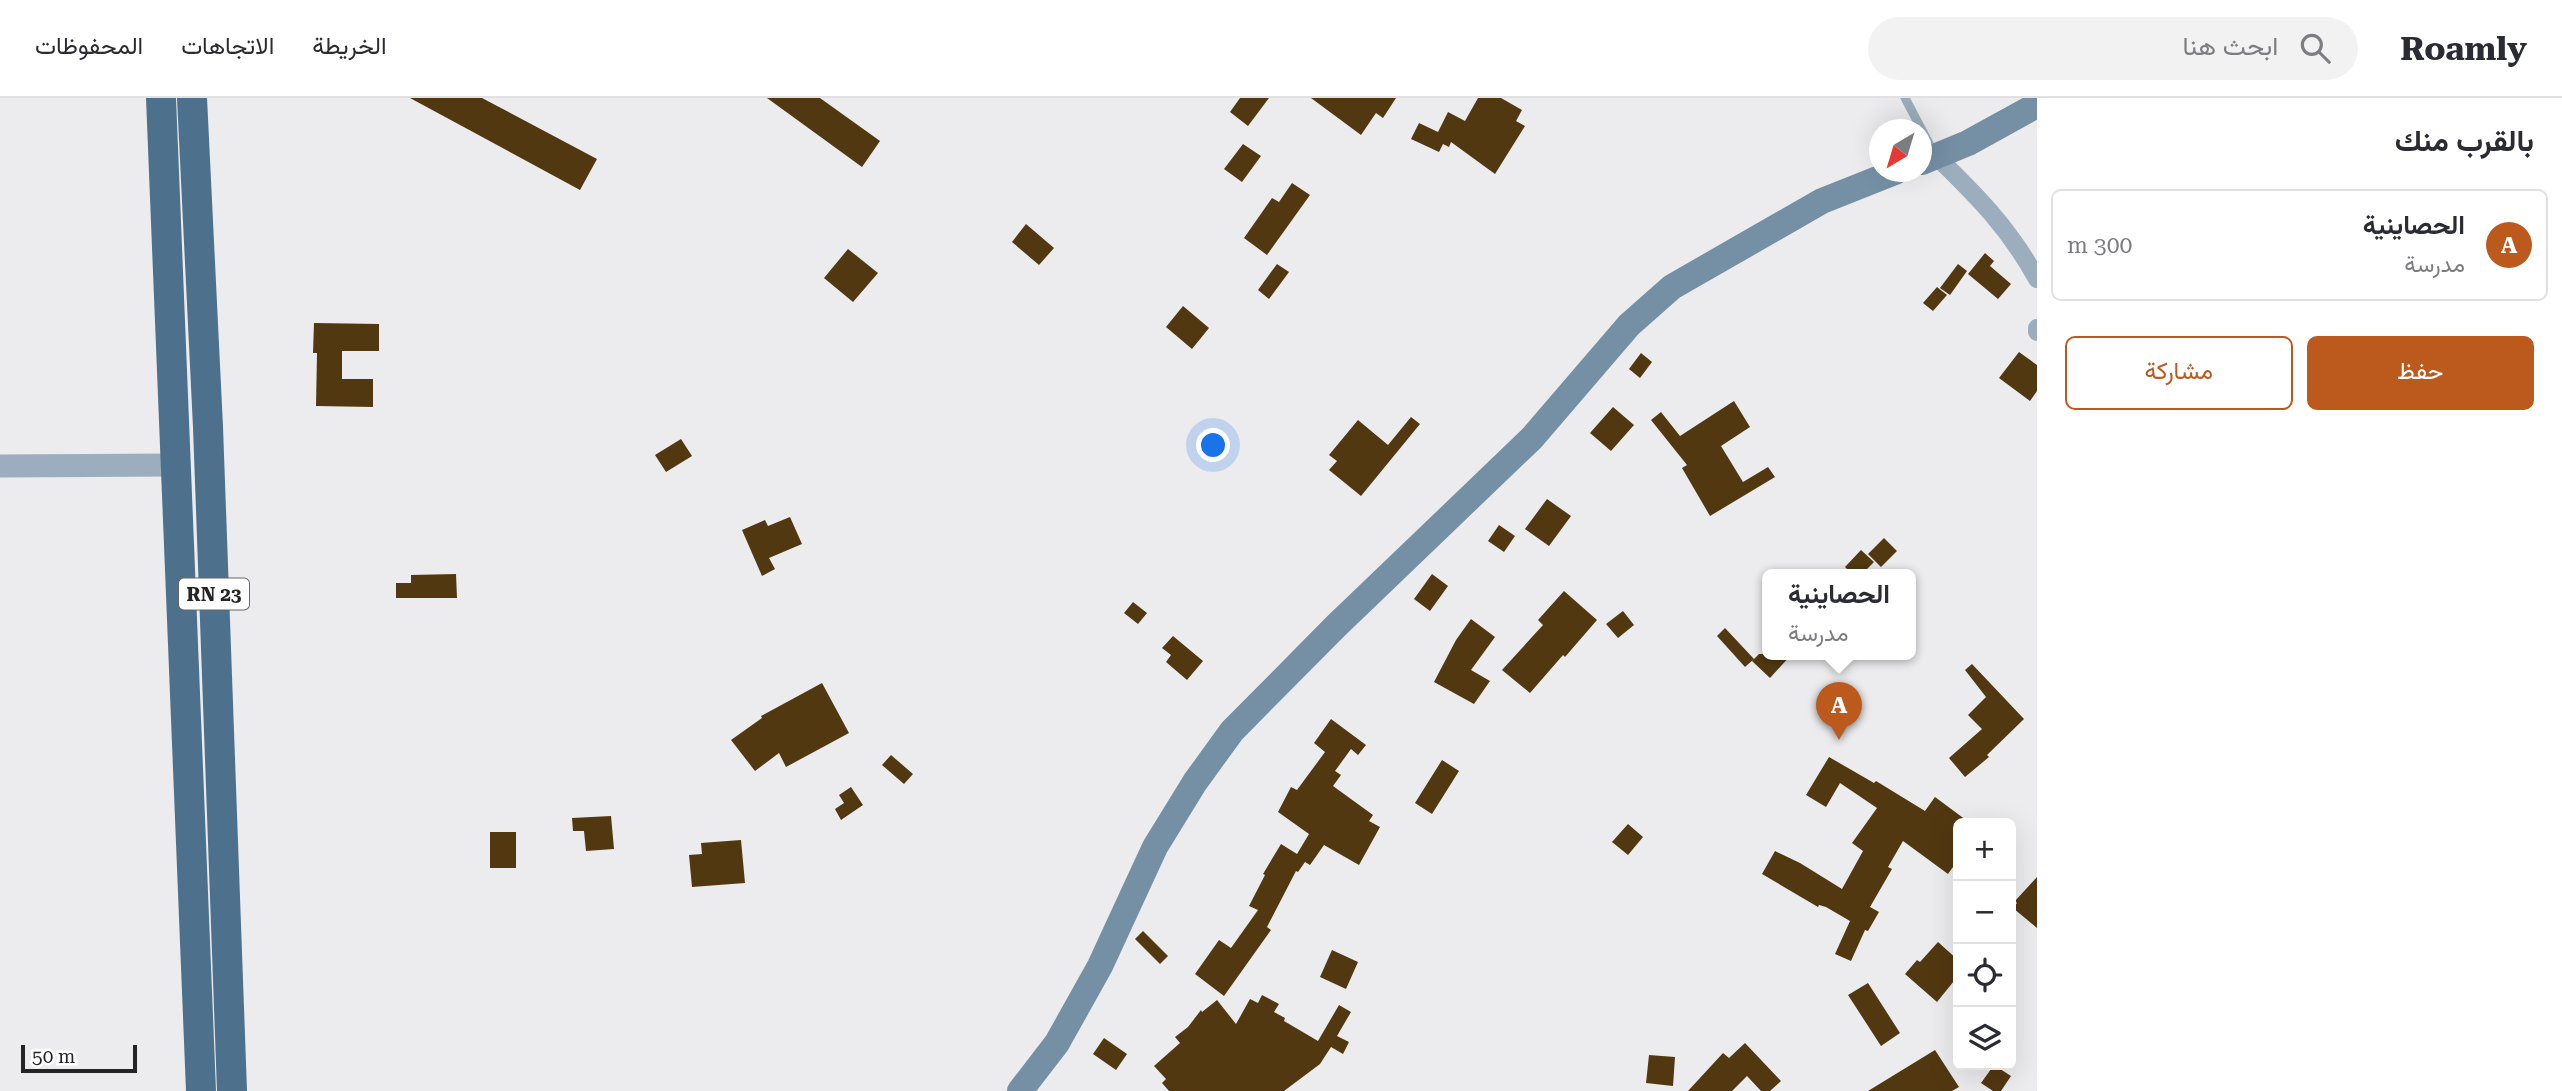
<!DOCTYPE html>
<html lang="ar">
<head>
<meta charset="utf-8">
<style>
	:root { --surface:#fff; --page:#f2f2f3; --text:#2b2b33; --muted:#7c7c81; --line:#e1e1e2; --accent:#bc5a1e }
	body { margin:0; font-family:"Roboto Serif",Vazirmatn,serif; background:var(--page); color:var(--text); direction:rtl }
	.controls { position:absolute; right:21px; bottom:21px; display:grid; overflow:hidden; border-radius:10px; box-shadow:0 7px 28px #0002 }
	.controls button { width:63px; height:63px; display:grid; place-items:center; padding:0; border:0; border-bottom:2px solid var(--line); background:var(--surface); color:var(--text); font:35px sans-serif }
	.compass { position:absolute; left:1869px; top:21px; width:63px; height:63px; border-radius:50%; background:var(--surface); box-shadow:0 7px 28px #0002; rotate:218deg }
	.scale { position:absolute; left:21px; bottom:18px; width:116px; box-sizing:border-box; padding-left:7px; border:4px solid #242425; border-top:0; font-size:19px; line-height:24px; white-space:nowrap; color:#242425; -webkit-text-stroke:5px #fff; paint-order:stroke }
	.you { position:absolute; left:1214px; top:348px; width:24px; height:24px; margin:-18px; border:5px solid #fff; border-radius:50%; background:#1a73e8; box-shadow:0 0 0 10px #1a73e833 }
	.badge { display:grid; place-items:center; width:46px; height:46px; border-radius:50%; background:var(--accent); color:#fff; font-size:23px; font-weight:700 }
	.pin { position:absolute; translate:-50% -58px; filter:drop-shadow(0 2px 4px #0008) }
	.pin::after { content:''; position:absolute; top:37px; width:24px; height:21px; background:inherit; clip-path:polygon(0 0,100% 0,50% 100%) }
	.popup { position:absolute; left:1762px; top:471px; width:154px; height:91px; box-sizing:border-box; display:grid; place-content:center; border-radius:10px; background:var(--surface); filter:drop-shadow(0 2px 5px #0005); font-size:23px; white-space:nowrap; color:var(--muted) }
	.popup b { font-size:26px; color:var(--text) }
	.popup::after { content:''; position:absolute; left:50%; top:100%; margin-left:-14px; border:14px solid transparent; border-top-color:var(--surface) }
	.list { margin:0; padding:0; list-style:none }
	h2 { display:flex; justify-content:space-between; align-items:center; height:91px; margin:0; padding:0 28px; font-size:30px }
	h2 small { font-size:23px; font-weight:400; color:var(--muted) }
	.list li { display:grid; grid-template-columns:46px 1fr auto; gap:21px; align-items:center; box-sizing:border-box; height:112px; margin:0 14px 14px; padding:0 14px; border:2px solid var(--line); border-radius:10px }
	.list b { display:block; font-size:26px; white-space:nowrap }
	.list p { margin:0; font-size:23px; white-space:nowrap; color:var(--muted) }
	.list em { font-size:23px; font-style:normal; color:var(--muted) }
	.actions { display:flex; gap:14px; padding:21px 28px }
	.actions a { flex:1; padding:16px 0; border:2px solid var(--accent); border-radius:10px; text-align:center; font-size:24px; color:var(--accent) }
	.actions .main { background:var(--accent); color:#fff }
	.icon { flex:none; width:38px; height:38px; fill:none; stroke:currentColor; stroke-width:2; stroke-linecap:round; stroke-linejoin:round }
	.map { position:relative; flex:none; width:2037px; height:993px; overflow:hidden; direction:ltr }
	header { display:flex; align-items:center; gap:42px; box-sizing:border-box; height:98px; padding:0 35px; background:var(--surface); border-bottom:2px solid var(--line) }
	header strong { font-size:33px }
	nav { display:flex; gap:38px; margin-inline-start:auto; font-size:24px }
	.search { width:490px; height:63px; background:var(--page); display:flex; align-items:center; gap:18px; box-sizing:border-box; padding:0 24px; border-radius:38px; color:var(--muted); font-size:26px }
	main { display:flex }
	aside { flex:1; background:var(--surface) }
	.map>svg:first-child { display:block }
</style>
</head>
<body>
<header>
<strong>Roamly</strong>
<div class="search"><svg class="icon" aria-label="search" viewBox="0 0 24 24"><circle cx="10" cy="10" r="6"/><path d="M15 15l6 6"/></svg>ابحث هنا</div>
<nav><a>الخريطة</a><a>الاتجاهات</a><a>المحفوظات</a></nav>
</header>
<main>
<aside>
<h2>بالقرب منك<small></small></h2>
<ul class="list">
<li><span class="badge">A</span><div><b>الحصاينية</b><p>مدرسة</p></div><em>300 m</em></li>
</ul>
<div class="actions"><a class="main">حفظ</a><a>مشاركة</a></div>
</aside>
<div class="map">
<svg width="2037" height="993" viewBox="0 0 2037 993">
	<rect width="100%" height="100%" fill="#ecebee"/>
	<path fill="#523811" d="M410 0H482L597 61 580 92Z
		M767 0H820L880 43 862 69Z
		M1240 0H1269L1248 28 1230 14Z
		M1311 0H1396L1383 20 1376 15 1361 37Z
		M1478 0H1501L1522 12 1516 23 1525 28 1495 76 1451 44 1449 49 1443 46 1439 54 1411 41 1419 25 1438 34 1448 14 1465 23Z
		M1243 46 1261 58 1242 84 1224 71Z
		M1292 85 1310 97 1267 157 1244 140 1272 100 1279 104Z
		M1026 126 1054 150 1039 167 1012 144Z
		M848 151 878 175 853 204 824 180Z
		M1985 155 1994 163 1990 168 2011 186 1998 201 1968 176Z
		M1277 166 1289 174 1269 201 1258 192Z
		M1958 166 1967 173 1950 197 1940 190Z
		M1937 189 1947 197 1933 213 1923 205Z
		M1183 208 1209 230 1192 251 1166 229Z
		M314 225 379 226V253H342V281H373V309L316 308 317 255H313Z
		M2019 254 2037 267V293L2030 303 1999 280Z
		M1641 255 1652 264 1640 280 1629 271Z
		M1734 303 1750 329 1721 348 1743 384 1768 369 1775 379 1710 418 1682 370 1687 367 1651 322 1661 314 1680 338Z
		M1613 309 1634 327 1611 353 1590 335Z
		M1411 319 1420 326 1361 398 1329 372 1337 363 1329 357 1358 322 1388 347Z
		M681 341 692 358 666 374 655 357Z
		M1547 401 1571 418 1549 448 1525 431Z
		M790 419 802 446 769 460 775 471 762 478 742 432 765 422 768 428Z
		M1499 427 1515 438 1504 454 1488 443Z
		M1884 440 1897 453 1881 469 1868 456Z
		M1861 452 1874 464 1862 476H1852L1845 469Z
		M456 476 457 500H396V485H411V477Z
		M1432 476 1448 488 1430 513 1414 501Z
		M1564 493 1597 522 1565 559 1563 557 1530 595 1502 572 1543 527 1538 522Z
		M1133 504 1147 515 1138 526 1124 515Z
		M1623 513 1634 527 1618 540 1606 526Z
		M1471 521 1495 539 1471 572 1490 583 1474 606 1434 584 1456 542Z
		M1725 530 1754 561 1745 569 1717 538Z
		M1173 538 1203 563 1187 582 1166 564 1171 557 1162 550Z
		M1759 556H1792L1770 580 1752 563Z
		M1972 566 2024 621 1987 657 1989 659 1965 679 1949 660 1982 631 1968 617 1986 599 1965 572Z
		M822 585 849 635 786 669 779 655 755 673 731 642 762 620 761 618Z
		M1331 621 1366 647 1358 657 1351 651 1335 673 1341 677 1333 688 1373 717 1369 723 1380 729 1359 767 1324 747 1310 767 1305 764 1298 774 1296 773 1267 829 1271 832 1224 898 1195 876 1219 842 1231 850 1258 812 1249 808 1265 777 1263 776 1281 746 1297 756 1309 736 1278 714 1291 689 1297 692 1325 654 1314 645Z
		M891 657 913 676 904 686 882 667Z
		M1829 659 1874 685 1876 683 1925 713 1935 699 1970 725H1958V762L1948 776 1903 743 1888 769 1892 771 1870 809 1879 814 1868 833 1865 832 1851 863 1835 856 1850 823 1826 809 1819 807 1818 809 1762 776 1775 753 1800 765 1842 791 1863 753 1852 745 1877 710 1840 685 1826 709 1806 697Z
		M1442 662 1459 673 1432 716 1415 705Z
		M851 689 863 707 841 722 835 711 844 705 839 697Z
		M611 718 614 751 586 753 584 733H573L572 720Z
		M1628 726 1643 739 1628 757 1612 744Z
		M490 734H516V770H490Z
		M741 742 745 785 692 789 689 757 702 756 701 745Z
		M2037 779V830L2013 810 2017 805 2015 803Z
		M1143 833 1168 858 1160 866 1135 841Z
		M1938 844 1958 862V878L1937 904 1905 876 1917 862 1920 864Z
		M1332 852 1358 864 1346 891 1320 879Z
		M1868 885 1900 935 1881 948 1848 897Z
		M1262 897 1279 906 1274 914 1285 920 1284 923 1318 943 1339 907 1351 914 1337 938 1349 944 1343 956 1331 949 1320 966 1284 993H1169L1162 985 1166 981 1154 968 1180 945 1175 939 1188 929 1201 912 1202 914 1217 902 1236 926 1250 901 1258 905Z
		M1104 940 1127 956 1116 972 1093 956Z
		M1745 945 1781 983 1770 993H1761L1747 978 1732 993H1688L1723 955 1729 960Z
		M1935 952 1959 989 1952 993H1868Z
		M1649 957 1675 959 1673 988 1646 985Z
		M1994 967 2011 978 2001 993H1993L1981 985Z"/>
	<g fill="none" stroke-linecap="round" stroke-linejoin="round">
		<path stroke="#9caebd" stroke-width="9" d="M1905 0 1934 55"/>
		<path stroke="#9caebd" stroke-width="18" d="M1937 59C1978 99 2009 130 2037 181
			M2037 234V230"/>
		<path stroke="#9caebd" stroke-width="23" d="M0 368 176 367"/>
		<path stroke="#758fa5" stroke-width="26" d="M1922 64 1968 45 2037 7
			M1020 993 1057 945 1100 868 1155 749 1195 684 1232 633 1336 528 1532 340 1629 227 1672 189 1822 103 1895 74"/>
		<path stroke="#4d708c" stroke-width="30" d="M161 0 201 993
			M192 0 208 329 232 993"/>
	</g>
	<g text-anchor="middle" stroke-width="7" stroke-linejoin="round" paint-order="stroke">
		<rect fill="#fff" stroke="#666" stroke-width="2" x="179" y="480.5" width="70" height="31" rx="5"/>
		<g font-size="19" font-weight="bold" fill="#242425">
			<text x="214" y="503">RN 23</text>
		</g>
	</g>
</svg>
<div class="controls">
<button>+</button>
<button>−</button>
<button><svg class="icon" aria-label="locate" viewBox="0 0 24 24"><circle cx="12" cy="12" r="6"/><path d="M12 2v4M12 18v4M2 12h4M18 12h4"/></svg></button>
<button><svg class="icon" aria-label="layers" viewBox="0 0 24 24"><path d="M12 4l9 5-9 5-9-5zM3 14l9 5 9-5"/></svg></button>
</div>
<svg class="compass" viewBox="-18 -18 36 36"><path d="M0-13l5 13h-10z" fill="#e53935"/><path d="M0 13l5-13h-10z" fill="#7c7c81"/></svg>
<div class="scale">50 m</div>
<div class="you"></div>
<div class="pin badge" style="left:1839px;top:642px">A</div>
<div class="popup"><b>الحصاينية</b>مدرسة</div>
</div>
</main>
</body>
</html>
